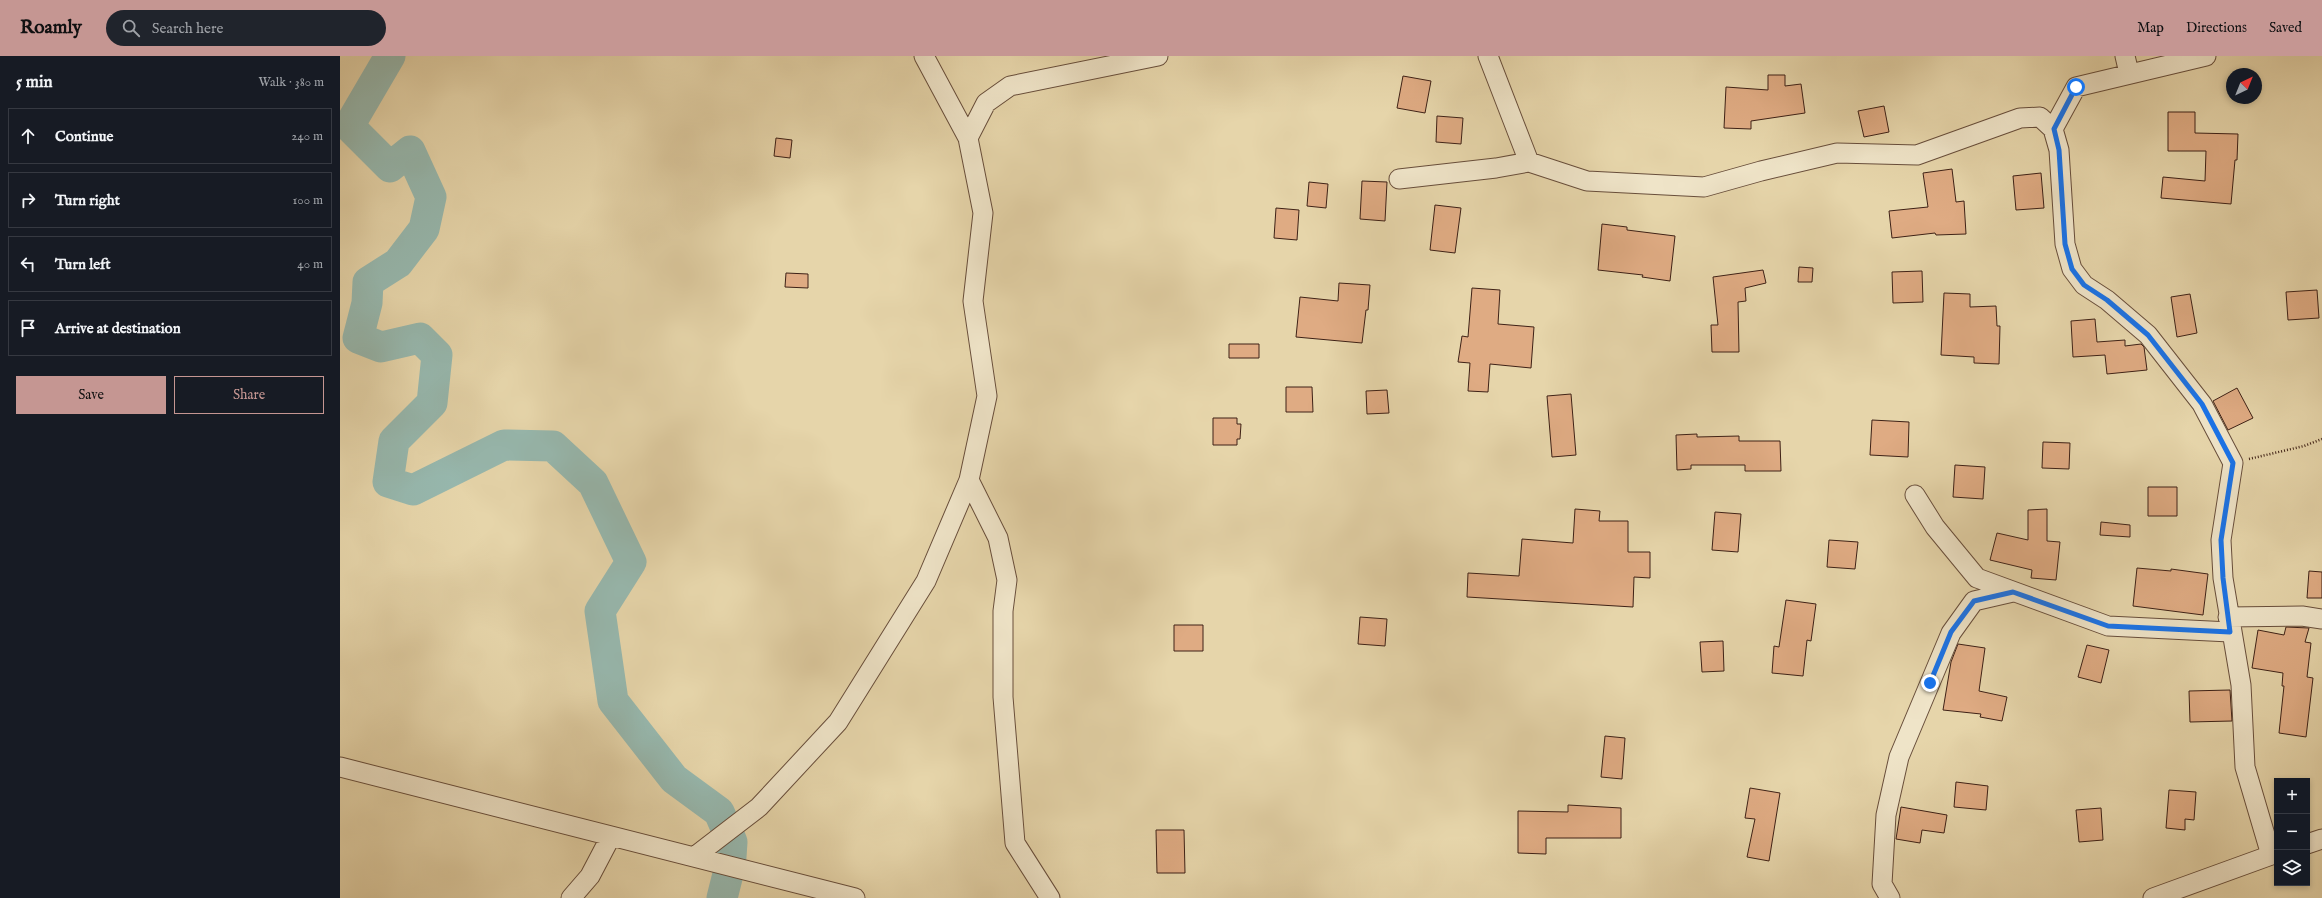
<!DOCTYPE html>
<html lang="en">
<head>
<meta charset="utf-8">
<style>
	:root { --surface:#171b24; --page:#20242c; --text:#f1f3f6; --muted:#9ea1a6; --line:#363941; --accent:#c59692 }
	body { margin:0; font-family:"IM FELL English",serif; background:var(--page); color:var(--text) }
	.controls { position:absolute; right:12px; bottom:12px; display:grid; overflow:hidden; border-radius:0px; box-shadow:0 2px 6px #0003 }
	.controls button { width:36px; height:36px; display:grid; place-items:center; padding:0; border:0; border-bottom:1px solid var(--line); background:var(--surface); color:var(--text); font:20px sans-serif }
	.compass { position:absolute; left:1886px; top:12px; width:36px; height:36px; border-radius:50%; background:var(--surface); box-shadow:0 2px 6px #0003; rotate:43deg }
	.stop { position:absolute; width:12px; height:12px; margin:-9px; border:3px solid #1a73e8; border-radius:50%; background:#fff }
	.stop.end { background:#1a73e8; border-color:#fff; box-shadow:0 1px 4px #0008 }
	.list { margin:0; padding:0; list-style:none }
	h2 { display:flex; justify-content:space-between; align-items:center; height:52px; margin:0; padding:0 16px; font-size:17px }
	h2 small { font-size:13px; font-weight:400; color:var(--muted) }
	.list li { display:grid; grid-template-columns:26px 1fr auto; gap:12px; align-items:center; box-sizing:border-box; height:56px; margin:0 8px 8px; padding:0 8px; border:1px solid var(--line); border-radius:0px }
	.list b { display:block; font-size:15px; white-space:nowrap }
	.list em { font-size:13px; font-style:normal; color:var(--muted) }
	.actions { display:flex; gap:8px; padding:12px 16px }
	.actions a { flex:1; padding:9px 0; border:1px solid var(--accent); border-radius:0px; text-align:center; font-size:14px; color:var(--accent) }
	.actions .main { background:var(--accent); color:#111 }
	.icon { flex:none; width:22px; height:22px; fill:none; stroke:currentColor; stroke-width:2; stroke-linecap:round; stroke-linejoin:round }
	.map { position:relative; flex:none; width:1982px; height:842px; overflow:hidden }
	header { display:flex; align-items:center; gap:24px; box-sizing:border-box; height:56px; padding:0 20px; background:var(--accent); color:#111 }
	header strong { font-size:19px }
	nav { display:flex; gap:22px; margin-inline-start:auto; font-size:14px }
	.search { width:280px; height:36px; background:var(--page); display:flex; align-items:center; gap:10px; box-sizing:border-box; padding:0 14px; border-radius:22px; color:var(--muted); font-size:15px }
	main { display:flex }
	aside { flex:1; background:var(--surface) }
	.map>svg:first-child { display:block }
</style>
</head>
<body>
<header>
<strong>Roamly</strong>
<div class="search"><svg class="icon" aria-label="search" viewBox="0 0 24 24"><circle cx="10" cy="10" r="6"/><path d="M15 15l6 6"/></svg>Search here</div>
<nav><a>Map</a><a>Directions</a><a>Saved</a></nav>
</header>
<main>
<aside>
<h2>5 min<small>Walk · 380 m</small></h2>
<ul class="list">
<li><svg class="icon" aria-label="ahead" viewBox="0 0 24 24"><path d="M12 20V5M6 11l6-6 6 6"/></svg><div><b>Continue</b></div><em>240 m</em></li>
<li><svg class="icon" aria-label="right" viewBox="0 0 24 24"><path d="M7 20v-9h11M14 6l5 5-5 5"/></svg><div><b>Turn right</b></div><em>100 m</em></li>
<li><svg class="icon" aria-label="left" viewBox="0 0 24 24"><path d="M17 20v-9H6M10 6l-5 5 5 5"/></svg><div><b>Turn left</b></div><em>40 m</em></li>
<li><svg class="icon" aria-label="arrive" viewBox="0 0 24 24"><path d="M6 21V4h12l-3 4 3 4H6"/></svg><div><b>Arrive at destination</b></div></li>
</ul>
<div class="actions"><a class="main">Save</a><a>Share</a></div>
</aside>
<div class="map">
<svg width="1982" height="842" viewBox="0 0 1982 842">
	<rect width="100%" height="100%" fill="#e6d5aa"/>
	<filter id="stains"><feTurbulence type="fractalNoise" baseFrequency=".005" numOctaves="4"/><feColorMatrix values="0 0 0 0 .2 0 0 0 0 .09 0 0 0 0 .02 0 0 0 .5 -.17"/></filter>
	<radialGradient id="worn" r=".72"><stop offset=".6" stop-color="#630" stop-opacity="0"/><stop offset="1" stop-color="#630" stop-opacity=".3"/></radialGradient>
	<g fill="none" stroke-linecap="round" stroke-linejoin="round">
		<path stroke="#97b8ae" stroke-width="31" d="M50 0 9 70 50 111 70 95 91 141 84 173 58 207 28 226 27 247 18 282 41 291 80 282 97 299 92 347 54 385 48 426 73 434 164 389 213 390 253 427 291 506 260 555 273 645 334 723 379 756 392 786 391 801
			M382 842 388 818"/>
	</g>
	<path fill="#dfab83" stroke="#3e2116" d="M1428 19H1445V30L1461 28 1465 57 1411 65V73L1384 72 1386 31 1428 34Z
		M1063 20 1091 25 1085 57 1057 52Z
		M1544 50 1549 76 1524 81 1518 55Z
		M1828 56H1855V77L1898 78 1897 104H1895L1891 148 1821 142 1823 121 1865 125 1866 95H1828Z
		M1097 60 1123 62 1121 88 1096 86Z
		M436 82 452 84 450 102 434 100Z
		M1612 113 1616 146 1624 145 1626 178 1596 179 1595 177 1552 182 1549 155 1588 151 1583 117Z
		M1701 117 1704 152 1676 154 1673 120Z
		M1022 125 1047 126 1045 165 1020 163Z
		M969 126 988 128 986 152 967 150Z
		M1095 149 1121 152 1115 197 1090 194Z
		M936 152 959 154 957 184 934 182Z
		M1262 168 1287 171V174L1335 180 1330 225 1302 221 1303 219 1258 214Z
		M1459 211 1473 212 1472 226H1458Z
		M1423 214 1426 227 1405 232 1406 245 1398 246 1399 296H1372L1371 269H1378L1373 221Z
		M1582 215 1583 246 1553 247 1552 216Z
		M446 217 468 218V232L445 231Z
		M999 227 1030 229 1028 254H1026L1022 287 956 281 960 241 998 245Z
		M1132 232 1160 234 1158 268 1194 271 1191 312 1150 308 1148 336 1128 335 1130 307 1118 306 1122 280 1128 281Z
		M1977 234 1979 262 1948 264 1946 236Z
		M1604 237 1630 238V251L1656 250 1657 270H1660L1659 308 1634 307V301L1601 299Z
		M1850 238 1857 277 1837 281 1831 241Z
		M1755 263 1757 286 1785 284V290L1801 288 1804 291 1807 314 1767 318 1765 299 1733 301 1731 265Z
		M889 288H919V302H889Z
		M946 331H972L973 356H946Z
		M1897 332 1913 362 1888 374 1873 345Z
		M1047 334 1049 357 1027 358 1026 335Z
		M1231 338 1236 399 1212 401 1207 340Z
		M873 362H897V368H901L900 383H897V389H873Z
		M1532 364 1569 366 1568 401 1530 399Z
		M1357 378V381L1399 380V385H1440L1441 415H1405V409H1351V413L1337 414 1336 379Z
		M1703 386 1730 387 1729 413 1702 412Z
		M1615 409 1645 411 1643 443 1613 441Z
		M1808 431H1837V460H1808Z
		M1235 453 1260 455 1259 465H1288V496H1310V522L1294 521 1293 551 1127 541 1128 517 1179 520 1182 483 1233 487Z
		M1707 453V485L1720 486 1716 524 1691 522 1692 514 1650 504 1657 477 1688 484V454Z
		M1375 456 1401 458 1398 496 1372 494Z
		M1761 466 1790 469V481L1760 479Z
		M1489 484 1518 486 1515 513 1487 511Z
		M1797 512 1831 515V513L1868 518 1863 559 1793 550Z
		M1969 515 1982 516V542H1967Z
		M1446 544 1476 548 1471 585 1467 584 1463 620 1432 617 1434 590 1439 591Z
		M1020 561 1047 563 1045 590 1018 588Z
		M834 569H863V595H834Z
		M1946 571 1969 572 1965 586 1971 587 1967 621 1973 622 1966 681 1939 677 1944 630H1942L1943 617 1912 612 1918 574 1944 579Z
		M1383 585 1384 615 1362 616 1360 586Z
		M1618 588 1645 592 1639 635 1667 641 1662 665 1640 661 1641 658 1603 654 1611 606Z
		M1747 589 1769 594 1761 627 1738 621Z
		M1890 634 1892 665 1850 666 1849 635Z
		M1265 680 1285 682 1282 723 1261 721Z
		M1616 726 1648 730 1646 754 1614 751Z
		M1410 732 1440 737 1429 805 1407 801 1415 763 1405 762Z
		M1829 734 1856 736 1854 764 1845 763V774L1826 772Z
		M1228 749 1281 752V782H1206V798L1178 797V755L1228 756Z
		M1561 751 1607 759 1604 777 1582 774 1580 787 1556 783Z
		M1761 752 1763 784 1739 786 1736 754Z
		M816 774H844L845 817H817Z"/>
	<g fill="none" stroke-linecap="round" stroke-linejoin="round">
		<g stroke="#684e3b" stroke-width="21">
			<path id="street" d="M584 0 628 82 643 157 633 245 647 340 629 424 658 482 667 524 663 555V641L675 787 710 842
				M1148 0 1189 106
				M1785 0 1789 17
				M1713 73 1736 31 1866 0
				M628 82 646 47 670 30 818 0
				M1059 123 1156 112 1189 106 1247 125 1364 131 1421 115 1497 97 1577 99 1680 62 1700 61 1713 73 1719 94 1725 188 1732 213 1744 229 1767 244 1808 279 1862 348 1893 407 1881 484 1883 522 1901 629 1905 711 1931 799
				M1575 439 1595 471 1637 522 1768 570 1890 576
				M1888 561 1962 560 1982 563
				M0 711 515 842
				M1967 788 1982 783
				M354 801 419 751 498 666 586 525 629 424
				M231 842 250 820 271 780
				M1550 842 1542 828 1546 759 1559 701 1611 577 1634 545 1673 536
				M1813 842 1937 797"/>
		</g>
		<path stroke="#3e2116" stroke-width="2.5" stroke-dasharray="1 2" stroke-linecap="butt" d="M1909 403 1964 390 1982 383"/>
		<use href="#street" stroke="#efe4c8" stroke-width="19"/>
	</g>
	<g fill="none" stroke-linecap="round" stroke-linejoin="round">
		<path stroke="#1a73e8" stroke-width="5" d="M1590 627 1611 576 1634 545 1673 536 1768 570 1890 576 1883 522 1881 484 1893 407 1862 348 1808 279 1767 244 1744 229 1732 213 1725 188 1719 94 1714 73 1736 31"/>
	</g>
	<rect width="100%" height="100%" filter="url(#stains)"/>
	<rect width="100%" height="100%" fill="url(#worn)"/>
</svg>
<div class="controls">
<button>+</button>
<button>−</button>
<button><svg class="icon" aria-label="layers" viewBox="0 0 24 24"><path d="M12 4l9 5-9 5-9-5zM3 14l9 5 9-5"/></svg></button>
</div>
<svg class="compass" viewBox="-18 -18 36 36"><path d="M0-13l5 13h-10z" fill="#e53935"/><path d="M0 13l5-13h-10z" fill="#9ea1a6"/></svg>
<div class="stop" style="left:1736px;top:31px"></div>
<div class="stop end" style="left:1590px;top:627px"></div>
</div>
</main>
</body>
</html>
